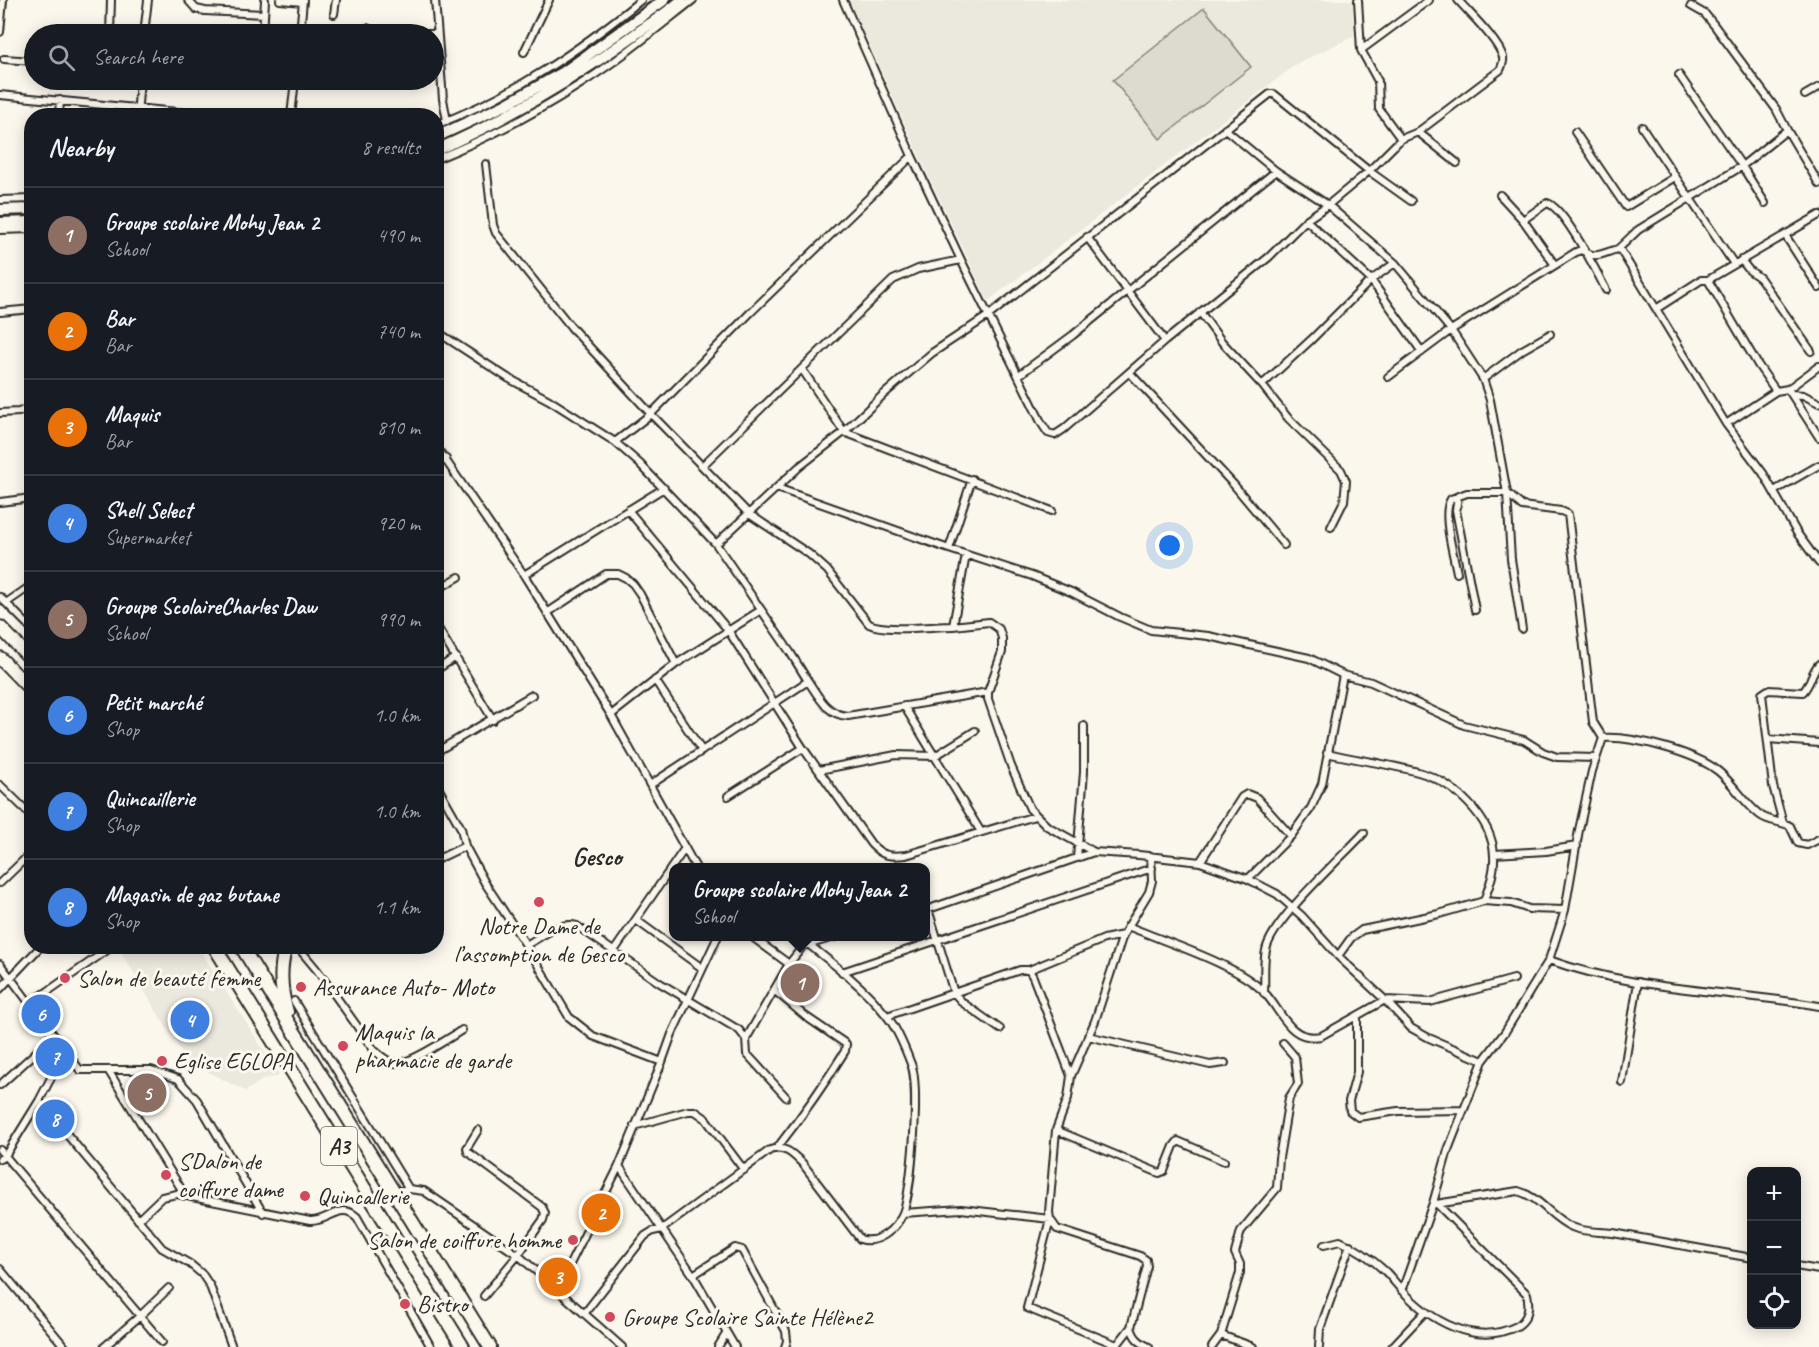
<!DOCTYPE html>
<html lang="en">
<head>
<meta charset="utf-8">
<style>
	:root { --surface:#171b24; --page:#20242c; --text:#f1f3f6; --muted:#9ea1a6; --line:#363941; --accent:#1a73e8 }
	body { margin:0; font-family:Caveat,sans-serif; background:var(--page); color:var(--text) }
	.controls { position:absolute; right:18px; bottom:18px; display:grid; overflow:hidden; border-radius:12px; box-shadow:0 3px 15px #0003 }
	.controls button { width:54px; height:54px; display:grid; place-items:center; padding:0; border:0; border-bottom:2px solid var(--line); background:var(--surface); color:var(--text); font:30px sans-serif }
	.you { position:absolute; left:1170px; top:546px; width:21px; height:21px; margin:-15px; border:4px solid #fff; border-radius:50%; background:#1a73e8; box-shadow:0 0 0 9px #1a73e833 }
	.badge { display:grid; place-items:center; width:39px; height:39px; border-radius:50%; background:var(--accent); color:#fff; font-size:20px; font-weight:700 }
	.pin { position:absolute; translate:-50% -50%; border:3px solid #fff; box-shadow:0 2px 6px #0006 }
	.popup { position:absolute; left:669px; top:863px; width:261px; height:78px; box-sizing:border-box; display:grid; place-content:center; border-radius:12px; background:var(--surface); filter:drop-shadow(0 2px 4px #0005); font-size:20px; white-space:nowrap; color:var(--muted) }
	.popup b { font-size:22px; color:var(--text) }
	.popup::after { content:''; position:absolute; left:50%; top:100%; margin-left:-12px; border:12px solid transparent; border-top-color:var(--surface) }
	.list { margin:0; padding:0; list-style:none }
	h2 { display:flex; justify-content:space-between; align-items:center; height:78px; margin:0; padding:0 24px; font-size:26px }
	h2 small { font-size:20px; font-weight:400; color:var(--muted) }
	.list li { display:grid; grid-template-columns:39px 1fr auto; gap:18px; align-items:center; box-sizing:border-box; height:96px; padding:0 24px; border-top:2px solid var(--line) }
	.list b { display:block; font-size:22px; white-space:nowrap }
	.list p { margin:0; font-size:20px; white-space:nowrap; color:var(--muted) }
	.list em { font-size:20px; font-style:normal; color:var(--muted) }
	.icon { flex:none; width:33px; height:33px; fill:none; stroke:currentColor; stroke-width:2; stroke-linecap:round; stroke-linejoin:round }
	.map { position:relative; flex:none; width:1819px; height:1347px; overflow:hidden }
	.search { position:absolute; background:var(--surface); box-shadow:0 3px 15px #0003; left:24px; top:24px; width:420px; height:66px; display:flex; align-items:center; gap:15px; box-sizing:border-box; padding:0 21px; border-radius:33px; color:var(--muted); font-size:22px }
	.panel { position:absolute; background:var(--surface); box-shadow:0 3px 15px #0003; left:24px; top:108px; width:420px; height:846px; border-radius:24px }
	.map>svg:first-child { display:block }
</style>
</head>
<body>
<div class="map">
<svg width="1819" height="1347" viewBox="0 0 1819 1347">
	<rect width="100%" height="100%" fill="#fbf7ec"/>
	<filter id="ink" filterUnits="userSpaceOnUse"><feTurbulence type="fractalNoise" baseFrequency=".0167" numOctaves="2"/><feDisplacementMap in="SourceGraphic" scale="12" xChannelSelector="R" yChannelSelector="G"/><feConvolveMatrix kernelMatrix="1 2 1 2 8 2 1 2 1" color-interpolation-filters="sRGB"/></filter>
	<g filter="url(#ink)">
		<path fill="#ebe8de" d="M849 0H1352L1354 36 1298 63 988 301 924 166Z
			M118 947H198L280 1076 264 1079 245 1091 186 1060Z"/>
		<path fill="#dddad0" stroke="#84827e" stroke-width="1.5" d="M1204 8 1251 67 1160 139 1113 80Z"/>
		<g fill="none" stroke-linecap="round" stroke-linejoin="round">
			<g stroke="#2b2b2b" stroke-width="10">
				<path id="street" d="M188 0 196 9 205 11 264 14
					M280 0 303 2
					M435 0 443 99 447 121
					M843 0 912 156 961 260 1042 424 1048 433 1055 435 1064 429 1165 341 1269 257 1306 220 1328 205 1369 171 1401 139 1418 132 1500 70C1502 66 1504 62 1503 57 1497 39 1470 14 1458 0
					M1358 0 1361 50
					M334 14 336 0
					M367 28 380 34
					M0 32 3 0
					M110 34 111 0
					M144 34 148 0
					M263 34 265 0
					M300 34 303 0
					M422 34H437
					M524 52 549 0
					M4 59 34 61
					M1679 75 1742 166 1765 203
					M230 80 295 84
					M0 95 219 116
					M1805 95 1819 87
					M59 116 60 100
					M137 116 140 80
					M291 116 295 80
					M436 125C514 95 577 52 641 0
					M1642 127 1734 264
					M1225 129 1276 171 1328 205 1395 263 1451 330 1483 379 1490 400 1507 493 1511 559 1522 629
					M1787 130 1819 184
					M1418 132 1457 163
					M1575 132 1626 207 1675 177
					M1401 139 1379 109 1378 81 1361 50 1429 0
					M436 159C486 139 534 114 579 85 619 60 656 29 693 0
					M486 164 493 225 496 233 571 327 651 414 749 514 809 554 827 570 869 624C886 632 932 626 953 626
					M1500 195 1523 220 1555 265
					M0 200 32 199
					M1306 220 1371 280 1422 352
					M1523 220 1547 203C1563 206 1598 274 1606 290
					M0 230 32 229
					M1785 235 1819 288
					M1087 237 1165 341
					M1618 249 1638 230 1742 166 1787 130 1776 109 1714 25 1705 14 1691 6
					M1741 260 1749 270 1760 278 1811 351
					M1708 280 1758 365 1776 391 1788 389 1819 437
					M1656 309 1701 280H1708L1819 215
					M0 312 32 309
					M1200 312 1222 342 1262 385 1288 418 1341 470 1346 481 1344 501 1331 527
					M436 331 508 378 549 400 615 442 640 464 716 544 790 652 808 681
					M802 369 844 432 1052 511
					M1130 373 1234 485 1284 545
					M1019 375 1073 335 1276 171
					M1388 377 1451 330 1576 252 1581 250C1598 260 1601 253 1618 249L1621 251 1726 424 1763 473 1797 533 1819 563
					M1483 379 1522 350 1550 334
					M1262 385 1312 339 1371 280 1395 263
					M1788 389 1819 366
					M1792 394 1803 395 1819 403
					M0 413 19 412 32 406
					M1726 424 1776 391
					M615 442 651 414 751 312 912 156
					M436 446 524 575 611 715 696 868
					M436 464 446 459
					M702 466 893 280 918 269 961 260
					M777 488 949 549 1032 576 1071 592 1120 617 1151 630 1208 636 1309 658 1343 675 1371 682 1464 725 1524 740 1543 752 1557 757 1596 758
					M1774 491 1819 465
					M1458 496 1456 510 1475 610
					M0 502 32 498
					M628 510 728 630 803 748 871 844C882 856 890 857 906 855L1035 816
					M716 544 799 467 844 432 883 395 932 353 988 316 1270 94H1274L1369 171 1411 201
					M949 549 972 479
					M966 555 953 626 989 622 999 629 1002 638V652L988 692V699L1011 766 1030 809 1047 826 1094 852
					M1457 573C1454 556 1441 512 1451 499L1467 493H1507L1522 506 1561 511 1568 514 1593 722 1603 738
					M524 575 664 488
					M436 590 459 577
					M0 597 32 629
					M6 603 32 585
					M547 613 606 574H618L626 578 633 584 640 594 676 664
					M436 625 493 720
					M436 670 456 657
					M655 680 702 751
					M904 706 981 832
					M611 715 676 664 761 610
					M1603 738C1632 736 1694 752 1718 771 1734 784 1744 803 1760 815 1769 822 1781 821 1790 826L1798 843 1807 845 1819 839
					M1768 739 1819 743
					M436 752 532 695
					M1327 753C1357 760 1388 764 1418 772 1452 781 1493 818 1494 856 1495 872 1489 886 1484 901
					M819 770 896 755 935 756 975 731
					M436 784 461 828 465 846 485 883 526 945 569 1017 593 1036 662 1062
					M0 785 32 816
					M650 785 808 681C819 697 827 715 848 716L988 692
					M728 796 803 748
					M1783 823 1773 786 1762 694 1768 690 1803 692C1811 684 1811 672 1819 664
					M1494 854 1546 851 1577 846
					M1077 858 1084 772V726
					M436 860 465 846
					M1200 862 1242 797 1247 794 1257 798 1291 836
					M1248 879 1291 836 1311 808 1322 784 1343 675
					M0 883 32 852
					M928 909 954 993 963 1003 1000 1029
					M926 910 1094 852 1139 855 1200 862 1248 879 1277 894 1302 916 1338 956 1385 1000 1411 1028 1429 1038 1483 1061
					M636 920 702 968
					M1128 926C1167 943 1235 963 1264 992 1282 1011 1289 1042 1321 1036L1385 1000 1430 1002 1514 979
					M751 936 789 964
					M526 945C541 937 560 921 577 926L660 983 739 1030 746 1039 747 1054 786 1097
					M297 946 317 970 374 1050C381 1056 389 1064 399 1063 413 1062 449 1038 462 1030
					M614 951 685 848
					M1338 956 1351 938 1362 930 1439 914 1484 901 1511 903 1529 909 1565 910
					M1549 960C1635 991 1729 990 1819 1006
					M0 964 80 1070H151L178 1079 197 1100 263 1213
					M1029 970 1033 977 1071 1076 1068 1098 1056 1130 1159 1173 1164 1171 1174 1146 1178 1141 1224 1161
					M842 972 1152 868
					M0 989 41 946
					M774 990 805 1016 846 1044 845 1051C824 1085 802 1116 777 1148
					M1264 993C1265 979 1263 964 1266 950 1272 920 1341 858 1364 833
					M294 1001 409 1189
					M31 1003 113 946
					M887 1016 1020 970H1029L1104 939 1123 935
					M1357 1016V1072L1349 1101 1350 1111 1358 1117 1398 1111 1463 1110
					M1088 1036 1210 1065 1225 1063
					M746 1039 789 964 803 946 838 936
					M108 1070 185 1195
					M1071 1076 1095 1021 1123 935 1149 892 1152 881 1151 856
					M1622 1082 1638 982
					M0 1085 54 1036
					M39 1101 162 1248 190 1264 202 1274 210 1286 232 1347
					M634 1126 688 1111H695L705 1118 744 1170
					M478 1130 467 1148 468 1152 542 1207 545 1213 543 1220 518 1255 484 1296
					M1056 1130 1049 1212 1050 1219 1057 1229 1140 1256 1146 1260 1147 1266 1131 1327C1134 1338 1139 1342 1149 1347
					M0 1150 162 1342
					M0 1159 5 1156 39 1101 65 1051
					M619 1166 693 1275 735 1347
					M394 1192 409 1189 424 1191 518 1255 622 1347
					M1436 1204 1518 1191C1540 1197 1551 1218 1572 1227 1586 1233 1599 1231 1613 1233L1752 1258
					M903 1213 961 1209 1050 1219 1027 1308 1117 1345 1131 1327
					M138 1220 162 1197 177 1194 310 1221C329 1222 340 1201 357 1217L431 1347
					M1324 1245 1340 1241C1357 1248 1372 1259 1386 1272 1391 1277 1396 1284 1401 1289 1430 1321 1475 1347 1517 1326 1529 1318 1530 1307 1527 1294L1438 1205
					M1796 1266 1819 1270
					M0 1269 65 1347
					M693 1275 735 1248 742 1250 786 1331 787 1341 785 1347
					M557 1290 619 1166 662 1062 672 1034 718 936
					M1402 1291 1433 1203 1448 1150 1483 1061 1505 1032 1549 960 1565 910 1579 830 1592 771 1603 738
					M584 1314 645 1236 653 1231 662 1229 770 1150C785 1145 793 1154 803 1164L860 1239C878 1245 896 1229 903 1213 912 1191 920 1085 911 1064 905 1048 897 1028 886 1015 865 988 835 965 808 944
					M1221 1335 1240 1273V1264L1235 1253 1241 1231 1277 1188 1279 1158 1289 1098 1298 1084 1295 1057 1283 1043
					M104 1347 140 1316 169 1288
					M718 1347 726 1334
					M1212 1347 1221 1335 1253 1347
					M1319 1347 1320 1329 1350 1245
					M1392 1347 1425 1312"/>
			</g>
			<g stroke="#2b2b2b" stroke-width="15">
				<path id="primary" d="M436 137 503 106 564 72 664 0
					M436 150C506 120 569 82 630 38 648 25 666 14 682 0
					M0 210 32 209
					M0 223 32 222"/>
			</g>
			<g stroke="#2b2b2b" stroke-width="16">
				<path id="highway" d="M0 627 32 660
					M0 658 32 691
					M214 946 463 1347
					M241 946 490 1347
					M272 946 285 950C279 971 281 992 287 1012"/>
			</g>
			<use href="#street" stroke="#fbf7ec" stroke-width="6"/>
			<use href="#primary" stroke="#fbf7ec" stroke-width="10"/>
			<use href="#highway" stroke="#fbf7ec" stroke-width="12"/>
		</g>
	</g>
	<g fill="#d1495b" stroke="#fbf7ec" stroke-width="2">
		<circle cx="539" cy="902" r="6"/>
		<circle cx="65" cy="978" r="6"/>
		<circle cx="301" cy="987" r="6"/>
		<circle cx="343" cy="1046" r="6"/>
		<circle cx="162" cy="1061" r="6"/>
		<circle cx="166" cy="1175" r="6"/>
		<circle cx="305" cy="1196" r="6"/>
		<circle cx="573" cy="1240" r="6"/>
		<circle cx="405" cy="1304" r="6"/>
		<circle cx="610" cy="1317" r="6"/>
	</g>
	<g text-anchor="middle" stroke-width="6" stroke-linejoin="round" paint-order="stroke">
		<rect fill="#fbf7ec" stroke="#696865" stroke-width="1.5" x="321" y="1127" width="36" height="38" rx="4.5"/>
		<g font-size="22" font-weight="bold" fill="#2b2b2b">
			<text x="339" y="1154">A3</text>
		</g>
		<g font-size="24" fill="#2b2b2b" stroke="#fbf7ec" text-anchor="start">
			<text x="539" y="934" text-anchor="middle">Notre Dame de<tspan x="539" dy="28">l’assomption de Gesco</tspan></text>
			<text x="77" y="986">Salon de beauté femme</text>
			<text x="313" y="995">Assurance Auto- Moto</text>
			<text x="355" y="1040">Maquis la<tspan x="355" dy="28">pharmacie de garde</tspan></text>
			<text x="174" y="1069">Eglise EGLOPA</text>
			<text x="178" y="1169">SDalon de<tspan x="178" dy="28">coiffure dame</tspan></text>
			<text x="317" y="1204">Quincallerie</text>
			<text x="561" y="1248" text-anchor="end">Salon de coiffure homme</text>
			<text x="417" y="1312">Bistro</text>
			<text x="622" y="1325">Groupe Scolaire Sainte Hélène2</text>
		</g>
		<g font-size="26" font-weight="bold" fill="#2b2b2b" stroke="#fbf7ec">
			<text x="597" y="865">Gesco</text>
		</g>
	</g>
</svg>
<div class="controls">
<button>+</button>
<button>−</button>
<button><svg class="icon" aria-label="locate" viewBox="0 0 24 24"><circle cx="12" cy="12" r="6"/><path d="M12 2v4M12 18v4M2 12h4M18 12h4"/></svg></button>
</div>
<div class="you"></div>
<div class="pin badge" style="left:800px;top:983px;background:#8d6e63">1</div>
<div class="popup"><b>Groupe scolaire Mohy Jean 2</b>School</div>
<div class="pin badge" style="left:601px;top:1213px;background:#e8710a">2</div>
<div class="pin badge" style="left:558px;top:1277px;background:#e8710a">3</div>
<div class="pin badge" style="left:190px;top:1020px;background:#3f7fe0">4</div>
<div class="pin badge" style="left:147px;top:1093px;background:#8d6e63">5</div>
<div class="pin badge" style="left:41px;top:1014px;background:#3f7fe0">6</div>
<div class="pin badge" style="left:55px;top:1057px;background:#3f7fe0">7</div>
<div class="pin badge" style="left:55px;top:1119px;background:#3f7fe0">8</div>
<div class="search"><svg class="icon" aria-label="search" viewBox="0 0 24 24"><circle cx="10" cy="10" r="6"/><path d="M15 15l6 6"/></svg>Search here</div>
<section class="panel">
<h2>Nearby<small>8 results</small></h2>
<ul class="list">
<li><span class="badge" style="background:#8d6e63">1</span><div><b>Groupe scolaire Mohy Jean 2</b><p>School</p></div><em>490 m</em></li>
<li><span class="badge" style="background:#e8710a">2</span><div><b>Bar</b><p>Bar</p></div><em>740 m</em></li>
<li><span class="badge" style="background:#e8710a">3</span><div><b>Maquis</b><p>Bar</p></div><em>810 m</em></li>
<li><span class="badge" style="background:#3f7fe0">4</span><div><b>Shell Select</b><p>Supermarket</p></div><em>920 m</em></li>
<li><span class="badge" style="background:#8d6e63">5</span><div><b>Groupe ScolaireCharles Daw</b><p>School</p></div><em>990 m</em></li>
<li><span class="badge" style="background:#3f7fe0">6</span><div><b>Petit marché</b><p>Shop</p></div><em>1.0 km</em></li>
<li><span class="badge" style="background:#3f7fe0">7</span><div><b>Quincaillerie</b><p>Shop</p></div><em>1.0 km</em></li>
<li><span class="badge" style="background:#3f7fe0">8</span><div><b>Magasin de gaz butane</b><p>Shop</p></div><em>1.1 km</em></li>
</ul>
</section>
</div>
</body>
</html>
